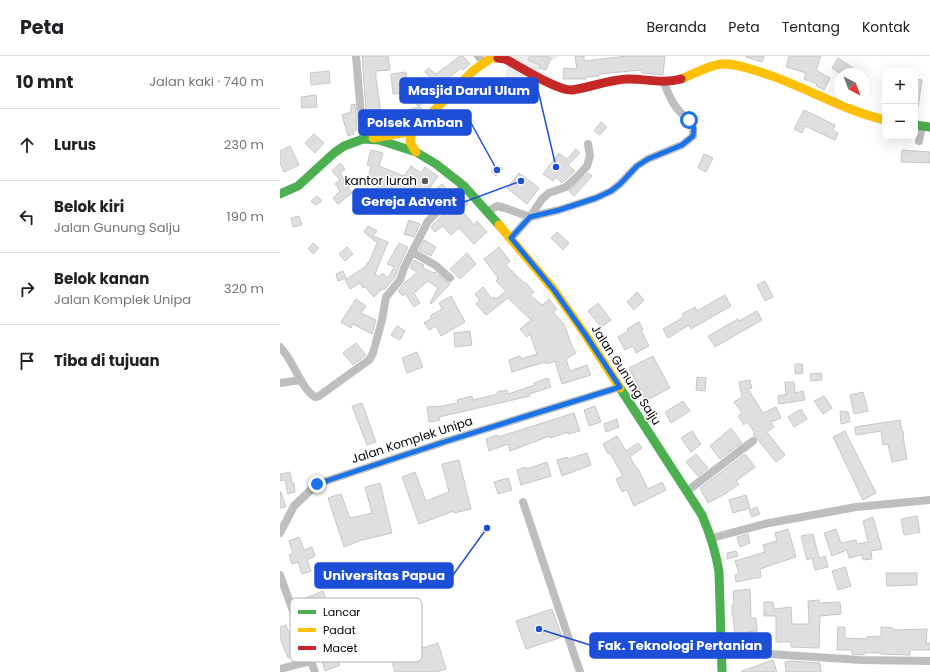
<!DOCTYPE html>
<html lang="id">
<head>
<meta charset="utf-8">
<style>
	:root { --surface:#fff; --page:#f6f6f6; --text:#202124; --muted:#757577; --line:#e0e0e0 }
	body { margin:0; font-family:Poppins,sans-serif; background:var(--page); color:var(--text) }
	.controls { position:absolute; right:12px; top:12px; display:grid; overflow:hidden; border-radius:8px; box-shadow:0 4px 16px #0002 }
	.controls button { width:36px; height:36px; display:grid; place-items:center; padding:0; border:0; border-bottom:1px solid var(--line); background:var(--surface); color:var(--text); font:20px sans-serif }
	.compass { position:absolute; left:554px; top:12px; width:36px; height:36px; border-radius:50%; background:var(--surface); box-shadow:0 4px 16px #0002; rotate:139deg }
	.stop { position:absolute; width:12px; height:12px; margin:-9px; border:3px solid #1a73e8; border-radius:50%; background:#fff }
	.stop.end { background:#1a73e8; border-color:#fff; box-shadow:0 1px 4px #0008 }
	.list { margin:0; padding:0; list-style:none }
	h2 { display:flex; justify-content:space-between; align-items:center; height:52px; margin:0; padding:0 16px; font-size:17px }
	h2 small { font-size:13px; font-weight:400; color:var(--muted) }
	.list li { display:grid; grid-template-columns:26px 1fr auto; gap:12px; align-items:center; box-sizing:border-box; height:72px; padding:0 16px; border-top:1px solid var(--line) }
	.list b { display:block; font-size:15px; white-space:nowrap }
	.list p { margin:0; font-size:13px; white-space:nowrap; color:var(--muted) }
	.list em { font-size:13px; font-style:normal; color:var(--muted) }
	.icon { flex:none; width:22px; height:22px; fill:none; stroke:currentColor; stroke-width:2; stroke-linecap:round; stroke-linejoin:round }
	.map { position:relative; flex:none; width:650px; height:616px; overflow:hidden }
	header { display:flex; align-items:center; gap:24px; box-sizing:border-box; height:56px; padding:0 20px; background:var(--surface); border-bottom:1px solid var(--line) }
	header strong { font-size:19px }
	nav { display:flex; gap:22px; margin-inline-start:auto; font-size:14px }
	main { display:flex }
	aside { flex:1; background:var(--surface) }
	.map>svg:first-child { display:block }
</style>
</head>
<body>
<header>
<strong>Peta</strong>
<nav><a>Beranda</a><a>Peta</a><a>Tentang</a><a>Kontak</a></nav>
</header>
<main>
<aside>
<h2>10 mnt<small>Jalan kaki · 740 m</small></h2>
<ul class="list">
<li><svg class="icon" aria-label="ahead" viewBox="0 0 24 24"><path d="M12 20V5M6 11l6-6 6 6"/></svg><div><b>Lurus</b></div><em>230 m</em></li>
<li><svg class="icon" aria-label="left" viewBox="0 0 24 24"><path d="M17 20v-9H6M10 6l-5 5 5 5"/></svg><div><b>Belok kiri</b><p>Jalan Gunung Salju</p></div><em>190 m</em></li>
<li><svg class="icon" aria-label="right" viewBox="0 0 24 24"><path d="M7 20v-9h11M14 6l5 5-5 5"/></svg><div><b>Belok kanan</b><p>Jalan Komplek Unipa</p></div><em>320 m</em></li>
<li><svg class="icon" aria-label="arrive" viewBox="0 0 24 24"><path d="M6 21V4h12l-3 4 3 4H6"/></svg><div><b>Tiba di tujuan</b></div></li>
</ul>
</aside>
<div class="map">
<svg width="650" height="616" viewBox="0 0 650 616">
	<rect width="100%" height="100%" fill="#fff"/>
	<path fill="#ececec" d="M230 0H279L221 37Z"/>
	<path fill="#dfdfdf" stroke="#c7c7c7" d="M82 0H108L110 14 96 15V23L101 57 108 56 109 67 87 69Z
		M180 0H183L190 8 183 14 181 12 165 25 168 29 165 33 163 31 151 44 149 41 139 50 143 54 133 63 119 67 116 57 139 51 134 46 145 35 137 36 150 21 145 16 148 12 156 18Z
		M250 0H266L271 2 266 14 259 12 260 9 248 4Z
		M295 0H304V5L347 0H385L383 19 362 17V14L319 18V20L306 21V23H283L284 12 297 13Z
		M466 0H484L482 6 466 1Z
		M509 0H541L536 14 550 22 544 34 536 30 537 28 524 23 526 17 506 11Z
		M558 2 573 12 568 18H561L552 12Z
		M49 15 50 27 31 29 30 17Z
		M126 16 128 37 113 38 111 18Z
		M635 23 642 24 638 51H635Z
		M36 39 37 51 22 52 21 41Z
		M75 48 77 74 73 75 74 78 68 80 62 59 71 56V49Z
		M524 54 555 69 553 74 558 77 555 84 525 70 522 77 514 73Z
		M321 66 327 71 320 79 314 75Z
		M34 78 44 87 35 97 25 87Z
		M10 90 19 109 4 116 0 107V95Z
		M296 93 300 97 288 109 295 115 283 126 282 127 276 121 273 125 263 118 279 97 287 103Z
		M91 94 103 97 99 110 124 120 131 110 141 117 145 111 158 120 145 139 133 132 124 147 106 136 97 155 88 150 100 126 88 123 91 110 87 109Z
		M622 94 650 96V107L621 106Z
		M424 98 433 102 426 116 418 112Z
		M60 107 65 113 60 117 72 137 58 148 53 142 60 135 55 128 60 124 52 115Z
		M218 109 223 113 216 120 211 115Z
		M239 117 259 132 247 148 227 132Z
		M308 117 312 120 294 140 289 135Z
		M162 128 166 132 164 134 168 138 149 157 140 147 147 140Z
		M37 140 42 145 35 149 31 145Z
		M183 142 188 148 182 154 194 169 197 165 207 176 194 188 179 172 171 179 163 170 155 176 151 171 166 155Z
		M19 160 22 169 13 171 11 162Z
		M129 164 140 168 134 181 124 178Z
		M88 170 97 175 93 180 108 186 95 218 100 221 102 217 108 222 114 211 107 208 119 187 128 191 119 210 115 221 104 234 102 233 94 241 85 231 83 232 80 227 70 233 65 224 85 211 88 206H89L97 187 84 176Z
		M277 176 289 187 283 194 271 182Z
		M144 184 156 191 151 200 139 194Z
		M33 187 39 192 33 198 28 193Z
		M67 191 73 198 65 205 59 198Z
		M219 191 230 205 226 209 244 227 245 226 254 236 250 239 262 249 269 243 277 253 273 256 284 268 292 290 296 297 286 303 290 315 307 309 311 319 282 328 275 305 266 308 265 306 232 316 229 304 240 300 241 303 257 298 250 278 247 281 240 273 251 264 228 242 206 259 196 248 200 244 195 238 203 231 212 243 214 241 216 243 226 235 216 225 218 222 204 203Z
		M187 197 196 208 180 223 170 213Z
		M134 204 144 209 143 212 154 217 155 216 170 228 151 248 150 247 158 232 148 225 134 237 140 247 134 251 125 237 123 240 118 235 126 225V226L137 216 130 212Z
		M63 215 66 222 58 225 56 218Z
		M485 225 493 241 485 245 477 229Z
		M357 236 364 244 354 254 347 246Z
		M445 239 451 250 411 273 409 269 388 282 383 273 404 261 402 258 415 251 417 255Z
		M171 240 185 266 161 280 156 270 149 274 144 267 152 262 150 260 162 253 159 247Z
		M76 243 86 250 81 257 96 264 92 278 73 268 71 272 61 266Z
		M318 247 331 264 321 271 308 255Z
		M477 255 482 264 435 291 428 280 458 263 459 265Z
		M359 266 363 273 361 274 369 290 356 297 353 290 345 294 338 281 348 275 347 273Z
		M117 270 125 275 120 284 111 279Z
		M190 275 192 289 175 291 174 277Z
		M76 287 86 299 73 309 63 297Z
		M137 296 143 311 127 317 122 302Z
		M373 300 390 332 366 345 349 312Z
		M515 308H522L523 317 515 318Z
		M541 317 542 324 531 325 530 318Z
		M417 321 426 322 425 335 416 334Z
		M268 322 271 331 249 338 250 340 159 361 160 364 149 366 147 351 157 350V351L178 347 177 344 192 340 193 344 218 338 217 336 227 334 228 338 255 329 254 327Z
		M470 324 472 332 468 333 483 357 496 351 501 362 491 366 494 371 487 376 505 399 496 406 473 378 475 377 467 366 464 369 458 360 462 357 454 346 462 341 459 326Z
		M505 326H514L515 337 523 335 525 344 499 348 498 340 506 338Z
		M583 336 588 355 574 358 570 339Z
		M544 340 552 352 543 358 534 345Z
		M403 345 410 355 391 367 385 356Z
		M82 347 96 386 87 389 72 350Z
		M315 350 321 366 309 370 304 354Z
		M521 353 527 363 514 371 508 361Z
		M560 355 568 356 570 366 561 368Z
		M294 357 300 375 288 378V376L270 382V380L230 395 228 388 209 395 206 383 217 379 218 381Z
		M337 363 339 371 326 376 324 368Z
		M620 364 622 375H623L624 386 627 403 612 406 608 388 603 389 601 375 576 379 575 371Z
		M451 372 462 387 440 403 430 390Z
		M412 375 421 388 411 396 401 382Z
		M565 375 596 437 583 444 553 381Z
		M337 380 346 395 358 387 362 392 350 401 357 413H358L368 433 382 426 386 434 354 450 347 434 342 436 336 423 343 420 330 397 328 398 323 388Z
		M307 397 311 409 282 420 277 404 287 401 288 403Z
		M416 398 428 412 418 420 406 406Z
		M465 398 475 411 456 425 459 428 445 438 428 447 420 432Z
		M179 404 191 453 174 457V455L139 468 122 421 135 416 146 445 169 436 162 408Z
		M267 406 271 420 241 429 237 414 246 411 247 413Z
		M10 416 12 427H14L15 436 8 438 5 424 0 425V418Z
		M228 422 232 434 218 438 214 426Z
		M100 427 112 477 82 484 64 491 48 442 61 438 70 462 92 457 85 431Z
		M0 436H1L6 451 0 452Z
		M466 439 470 452 453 457 449 444Z
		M477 451 480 458 472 461 469 454Z
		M637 460 640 476 624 479 621 463Z
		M593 461 602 493 591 495 592 503 583 504 582 499 569 502 567 494 552 500 544 477 556 473 561 487 576 484 577 488 588 486 583 465Z
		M508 473 516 501 480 513 481 521 456 526 455 519 459 518 455 505 485 496 483 489 497 485 495 477Z
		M468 478 470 487 460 491 457 481Z
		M533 478 539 502 545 500 548 511 535 514 532 502 527 504 521 480Z
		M19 481 24 494 32 491 35 500 27 504 31 515 22 518 18 506 12 508 9 499 13 497 9 485Z
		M456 495 458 500 447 503V497Z
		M565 511 571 530 558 534 552 515Z
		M606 517H637V529L607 530Z
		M470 533 471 562H476L477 575 467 576 468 592H453L452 579 455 578 453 560H452V549H454L453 535Z
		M43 535 58 570 47 574 60 609 45 615 41 602H43L34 580 30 582 22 565 29 562 21 544Z
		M539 544V547L560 546 561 558 540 560 539 592 511 591V586H496V560H484V546H493L494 553 511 551 512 568H529L528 545Z
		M272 553 282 581 246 593 236 565Z
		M6 569 17 598 8 602 0 582V571Z
		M558 571H565V582L587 583V581L601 580V571L613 572V574L647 573 646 587H650V594H630V599L601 598V597H584V599L572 598V594H557Z
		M120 577 127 597 158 587 166 613 156 616H115L109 595 106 596 102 583Z
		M493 604 497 616H462V615Z
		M511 605 540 607 541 616H506L505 606Z"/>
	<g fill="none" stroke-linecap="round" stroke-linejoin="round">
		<path stroke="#bebebe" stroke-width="8" d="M76 0 83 83
			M198 0 204 7
			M639 85 642 70
			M207 156 217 150 225 152 250 161 262 143 269 137 286 131 298 120 307 110 310 100 308 88
			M231 182 250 161 279 154 316 142 331 135 340 128 357 110 368 103 402 89 413 80C415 63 404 63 396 51 390 43 387 35 384 26
			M132 196 155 209 170 222
			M0 291C14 305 21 333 35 341L39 340 89 304 93 297 102 264 106 241 120 224 124 212 148 165 184 130
			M0 327 21 324
			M407 435 473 385
			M243 446 300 616
			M0 477 14 450 37 428 167 385 340 331
			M432 482 484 468 576 451 650 444
			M0 519 35 616
			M441 598H489L581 604 650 605
			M0 613 31 605"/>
		<path stroke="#4caf50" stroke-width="9" d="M635 69 650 71
			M0 138 18 130 54 97 64 90 83 83 99 84 136 96 156 108 184 130 219 169
			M340 332 422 459C430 478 436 496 439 516L442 616"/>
		<path stroke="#ffc107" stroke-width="9" d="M401 23C414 18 427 10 441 8 454 7 468 12 480 16 523 29 561 54 605 64
			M132 75 130 86 136 96
			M93 82 128 76 136 73 194 14 211 2H218
			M219 169 274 234 305 278 340 332"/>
		<path stroke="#c62828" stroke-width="9" d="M218 2 225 3C239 10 277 35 292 34 310 32 329 23 349 23 367 23 383 28 401 23"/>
	</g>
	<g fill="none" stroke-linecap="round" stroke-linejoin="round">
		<path stroke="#1a73e8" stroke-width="5" d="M37 428 167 385 340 331 305 278 274 234 231 182 250 161 279 154 316 142 331 135 340 128 357 110 368 103 402 89 413 80 414 72 409 64"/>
	</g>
	<circle fill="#595959" stroke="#fff" stroke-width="1.5" cx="145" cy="125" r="4"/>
	<g text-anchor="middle" stroke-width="3" stroke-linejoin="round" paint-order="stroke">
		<g font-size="12" fill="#000" stroke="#fff" text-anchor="end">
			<text x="137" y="129">kantor lurah</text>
		</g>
		<g font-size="12" fill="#000" stroke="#fff">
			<text transform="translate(346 319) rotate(57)" y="4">Jalan Gunung Salju</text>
			<text transform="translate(132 384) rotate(-18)" y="4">Jalan Komplek Unipa</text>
		</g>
	</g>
	<rect x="10" y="542" width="132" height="64" rx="6" fill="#fff" stroke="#b2b2b2" stroke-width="1"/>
	<rect x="18" y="554" width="18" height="4" fill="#4caf50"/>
	<rect x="18" y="572" width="18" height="4" fill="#ffc107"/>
	<rect x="18" y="590" width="18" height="4" fill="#c62828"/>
	<g font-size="11" fill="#000">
		<text x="43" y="560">Lancar</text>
		<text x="43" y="578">Padat</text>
		<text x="43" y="596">Macet</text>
	</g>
	<path fill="none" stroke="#1d4ed8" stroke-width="1.5" d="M276 111L258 34M217 114L191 67M241 125L184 146M207 472L173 519M259 573L310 589"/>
	<g fill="#1d4ed8" stroke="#fff" stroke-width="1.5">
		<circle cx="276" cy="111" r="4"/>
		<circle cx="217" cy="114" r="4"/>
		<circle cx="241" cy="125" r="4"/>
		<circle cx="207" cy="472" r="4"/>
		<circle cx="259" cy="573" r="4"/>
	</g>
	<g fill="#1d4ed8" stroke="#1d4ed8" stroke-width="1.5">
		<rect x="120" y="22" width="138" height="25" rx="4"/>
		<rect x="79" y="54" width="112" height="25" rx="4"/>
		<rect x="73" y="133" width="111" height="25" rx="4"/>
		<rect x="35" y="507" width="138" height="25" rx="4"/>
		<rect x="310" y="577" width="181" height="25" rx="4"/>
	</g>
	<g font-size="13" text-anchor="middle" font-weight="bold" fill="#fff">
		<text x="189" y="39">Masjid Darul Ulum</text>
		<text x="135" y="71">Polsek Amban</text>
		<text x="129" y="150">Gereja Advent</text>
		<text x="104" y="524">Universitas Papua</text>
		<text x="400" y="594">Fak. Teknologi Pertanian</text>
	</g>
</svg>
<div class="controls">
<button>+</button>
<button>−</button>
</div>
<svg class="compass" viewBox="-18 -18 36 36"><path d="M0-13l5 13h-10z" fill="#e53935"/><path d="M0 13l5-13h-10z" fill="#757577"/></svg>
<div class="stop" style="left:409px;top:64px"></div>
<div class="stop end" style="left:37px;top:428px"></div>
</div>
</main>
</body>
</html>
